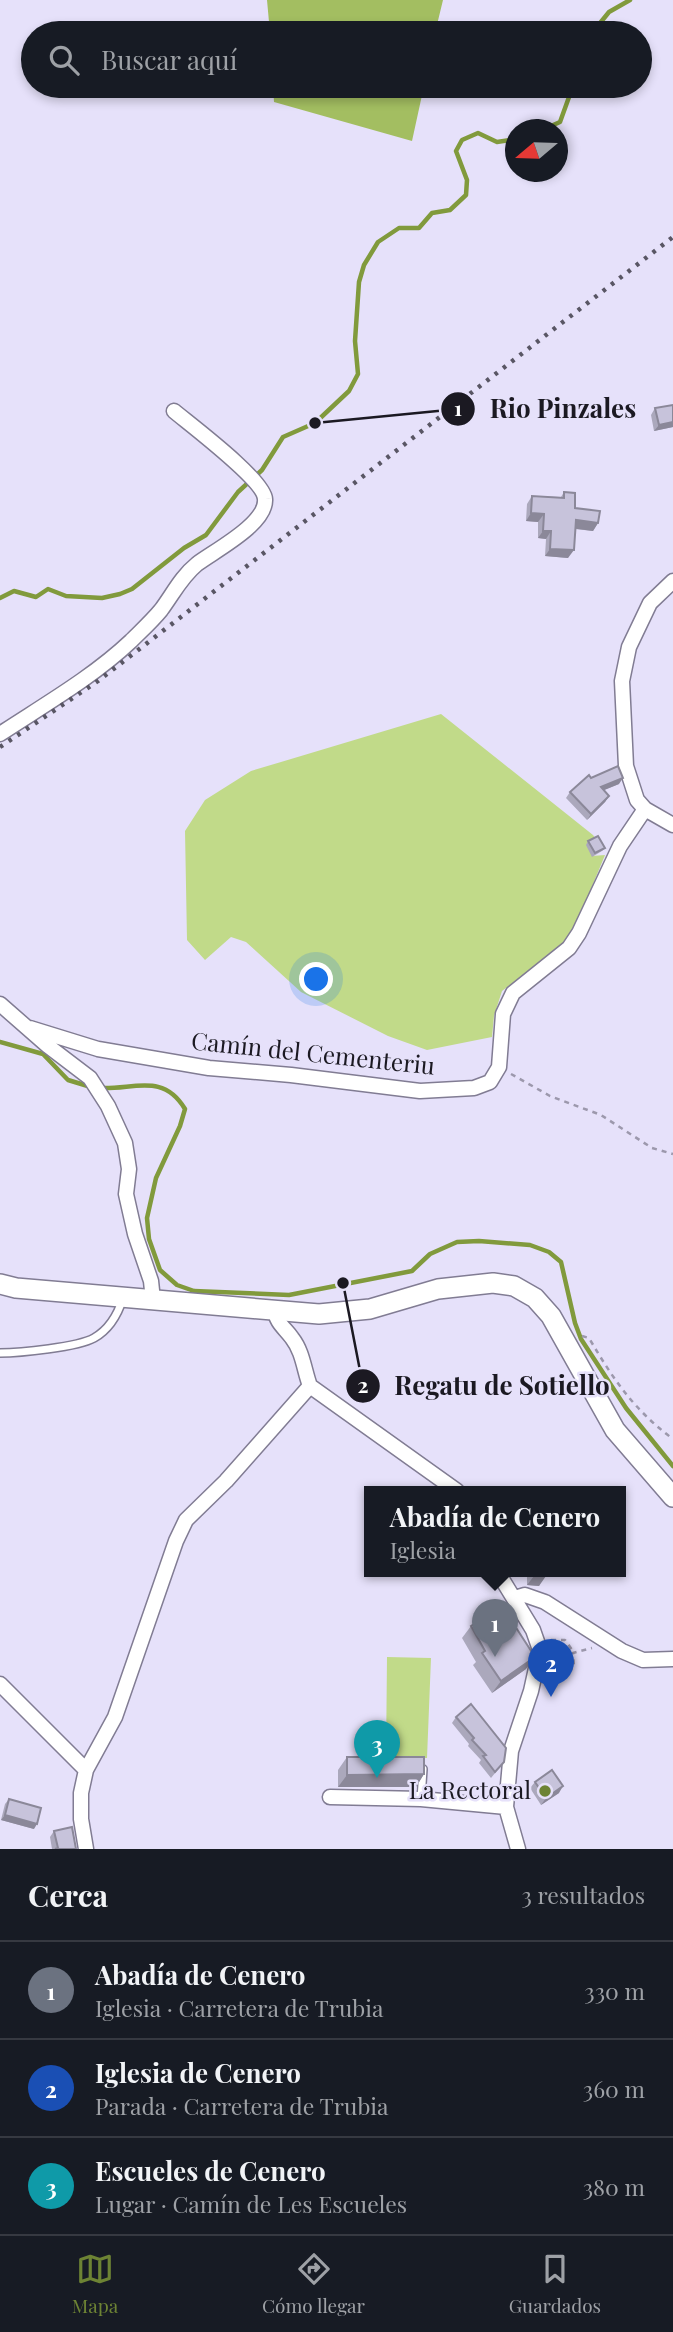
<!DOCTYPE html>
<html lang="es">
<head>
<meta charset="utf-8">
<style>
	:root { --surface:#171b24; --page:#20242c; --text:#f1f3f6; --muted:#9ea1a6; --line:#363941; --accent:#6d8334 }
	body { margin:0; font-family:"Playfair Display",serif; background:var(--page); color:var(--text) }
	.compass { position:absolute; left:505px; top:119px; width:63px; height:63px; border-radius:50%; background:var(--surface); box-shadow:0 4px 10px #0003; rotate:251deg }
	.you { position:absolute; left:317px; top:980px; width:24px; height:24px; margin:-18px; border:5px solid #fff; border-radius:50%; background:#1a73e8; box-shadow:0 0 0 10px #1a73e833 }
	.badge { display:grid; place-items:center; width:46px; height:46px; border-radius:50%; background:var(--accent); color:#fff; font-size:23px; font-weight:700 }
	.pin { position:absolute; translate:-50% -58px; filter:drop-shadow(0 2px 4px #0008) }
	.pin::after { content:''; position:absolute; top:37px; width:24px; height:21px; background:inherit; clip-path:polygon(0 0,100% 0,50% 100%) }
	.popup { position:absolute; left:364px; top:1486px; width:262px; height:91px; box-sizing:border-box; display:grid; place-content:center; border-radius:0px; background:var(--surface); filter:drop-shadow(0 2px 5px #0005); font-size:23px; white-space:nowrap; color:var(--muted) }
	.popup b { font-size:26px; color:var(--text) }
	.popup::after { content:''; position:absolute; left:50%; top:100%; margin-left:-14px; border:14px solid transparent; border-top-color:var(--surface) }
	.list { margin:0; padding:0; list-style:none }
	h2 { display:flex; justify-content:space-between; align-items:center; height:91px; margin:0; padding:0 28px; font-size:30px }
	h2 small { font-size:23px; font-weight:400; color:var(--muted) }
	.list li { display:grid; grid-template-columns:46px 1fr auto; gap:21px; align-items:center; box-sizing:border-box; height:98px; padding:0 28px; border-top:2px solid var(--line) }
	.list b { display:block; font-size:26px; white-space:nowrap }
	.list p { margin:0; font-size:23px; white-space:nowrap; color:var(--muted) }
	.list em { font-size:23px; font-style:normal; color:var(--muted) }
	.icon { flex:none; width:38px; height:38px; fill:none; stroke:currentColor; stroke-width:2; stroke-linecap:round; stroke-linejoin:round }
	.map { position:relative; flex:none; width:673px; height:1849px; overflow:hidden }
	.search { position:absolute; background:var(--surface); box-shadow:0 4px 10px #0003; left:21px; right:21px; top:21px; height:77px; display:flex; align-items:center; gap:18px; box-sizing:border-box; padding:0 24px; border-radius:38px; color:var(--muted); font-size:26px }
	.sheet { height:385px; background:var(--surface) }
	nav { display:flex; justify-content:space-around; align-items:center; box-sizing:border-box; height:98px; border-top:2px solid var(--line); background:var(--surface); font-size:19px; color:var(--muted) }
	nav a { display:grid; justify-items:center; gap:4px }
	nav .on { color:var(--accent) }
	.map>svg:first-child { display:block }
</style>
</head>
<body>
<div class="map">
<svg width="673" height="1849" viewBox="0 0 673 1849">
	<rect width="100%" height="100%" fill="#e6e1fa"/>
	<path fill="#c1da89" d="M441 714 593 835 596 839 592 856 605 855 577 923 560 947 502 991 494 1016 492 1037 427 1050 388 1036 301 992 246 942 231 937 205 960 187 940 185 831 205 800 251 771Z
		M387 1657 431 1658 427 1758H386Z"/>
	<path fill="#a3be61" d="M267 0H443L435 33H270Z
		M273 86H424L412 141 274 102Z"/>
	<g fill="none" stroke-linecap="round" stroke-linejoin="round">
		<path stroke="#819a3c" stroke-width="4.5" d="M592 33 609 12 630 0
			M542 130 560 122 573 86
			M0 598 14 591 36 597 48 589 66 596 102 598 120 594 132 589 184 548 206 535 238 492 262 470 283 437 315 423 349 391 358 374 355 341 359 282 364 265 378 242 399 228H419L432 213 450 210 466 195 467 180 456 151 462 140 478 133 497 142 516 139
			M0 1042 43 1054 68 1080 91 1087
			M100 1088C133 1090 163 1072 185 1109L180 1126 156 1178 147 1218 149 1239 160 1270 177 1285 194 1291 289 1295 412 1271 430 1254 457 1242 479 1241 530 1245 549 1252 561 1262 575 1323 581 1339 626 1408 673 1466"/>
		<g stroke="#817c93" stroke-width="10">
			<path id="lane" d="M0 1353C20 1353 78 1347 94 1338 110 1329 118 1314 123 1298
				M421 1799 423 1769"/>
		</g>
		<g stroke="#817c93" stroke-width="17">
			<path id="street" d="M673 581 650 603 629 647 622 681 626 766 637 800 645 809 673 825
				M0 734C44 705 93 677 131 641 141 631 152 621 161 610 173 594 181 577 197 564 214 551 267 524 265 499 264 480 192 426 174 411
				M0 1004 48 1046 90 1078 108 1106 125 1143 129 1169 126 1194 135 1234 151 1281 153 1300
				M30 1028 98 1049 209 1068 291 1075 420 1091 474 1088 490 1082 499 1067 503 1014 513 993 569 948 579 933 620 846 645 809
				M275 1310C276 1323 285 1328 292 1338 303 1352 304 1370 310 1386L457 1491
				M497 1571 533 1630 540 1650 531 1691 511 1751 506 1807 518 1849
				M515 1598 525 1595 545 1602 622 1651 643 1660 673 1659
				M0 1684 86 1770
				M330 1797 421 1799 506 1807
				M86 1849 81 1819V1793L86 1770 115 1717 176 1541 186 1520 226 1481 310 1386"/>
		</g>
		<g stroke="#817c93" stroke-width="22">
			<path id="secondary" d="M0 1284 16 1288 319 1314 370 1309 438 1289 493 1283 514 1286 535 1298 551 1316 615 1430 673 1497"/>
		</g>
		<path stroke="#9c98ac" stroke-width="2.5" stroke-dasharray="5 5" stroke-linecap="butt" d="M511 1074 550 1096 601 1115 652 1148 673 1154
			M582 1336 589 1338C613 1379 634 1410 673 1439
			M551 1640H565L573 1651
			M548 1672 574 1668 573 1653 592 1648"/>
		<use href="#lane" stroke="#fff" stroke-width="7"/>
		<use href="#street" stroke="#fff" stroke-width="14"/>
		<use href="#secondary" stroke="#fff" stroke-width="19"/>
		<path stroke="#595664" stroke-width="4.5" stroke-dasharray="3.5 7" stroke-linecap="butt" d="M0 747 98 681 673 237"/>
	</g>
	<path fill="#aba8bc" d="M673 405V427L654 431 651 415 655 408Z
		M564 492 575 508 598 523 593 531 575 529 568 558 545 556 546 539 538 538V522L526 521 527 504 532 496 561 497Z
		M591 778 619 784 604 790 609 796 605 802 587 820 566 798 570 792Z
		M588 841 605 848 602 851 592 857 586 845Z
		M527 1571H546L539 1586 527 1585Z
		M471 1626 526 1669 492 1693 473 1665 476 1662 462 1638Z
		M456 1717 504 1762 491 1778 479 1763 481 1760 468 1746 469 1744 452 1723Z
		M347 1757 424 1774 416 1787H338V1770Z
		M535 1782 559 1793 541 1805 530 1788Z
		M9 1799 34 1829 1 1820 5 1804Z
		M54 1831 76 1849H52L50 1837Z"/>
	<path fill="#8b8899" d="M673 422V427L654 431 659 425Z
		M531 513 544 514 538 522 526 521Z
		M576 520 598 523 593 531 570 528Z
		M543 531H551L546 539 538 538Z
		M550 549 574 550 568 558 545 556Z
		M623 778 619 784 597 793 601 787Z
		M609 796 605 802 587 820 591 814Z
		M534 1576H546L539 1586 527 1585Z
		M535 1657 526 1669 492 1693 501 1681Z
		M424 1774 416 1787H338L347 1775Z
		M563 1786 559 1793 541 1805 546 1798Z
		M5 1815 37 1824 34 1829 1 1820Z"/>
	<path fill="#c7c3db" stroke="#8b8899" stroke-width="2" d="M673 405V422L659 425 655 408Z
		M564 492 575 493V508L600 511 598 523 576 520 574 550 550 549 551 531H543L544 514 531 513 532 496 564 498Z
		M618 766 623 778 601 787 609 796 591 814 570 792 589 775 591 778Z
		M598 836 605 848 595 853 588 841Z
		M534 1571H546V1576H534Z
		M502 1606 535 1657 501 1681 482 1653 485 1651 471 1626Z
		M471 1704 506 1748 504 1762 495 1772 483 1756 486 1755 472 1740 474 1738 456 1717Z
		M347 1757H424V1774L347 1775Z
		M552 1770 563 1786 546 1798 535 1782Z
		M9 1799 41 1808 37 1824 5 1815Z
		M72 1827 76 1849H55L58 1848 54 1831Z"/>
	<circle fill="#6d8334" stroke="#e6e1fa" stroke-width="2.5" cx="545" cy="1791" r="7"/>
	<g text-anchor="middle" stroke-width="5" stroke-linejoin="round" paint-order="stroke">
		<g font-size="24" fill="#1b1922" stroke="#e6e1fa">
			<text transform="translate(313 1054) rotate(6)" y="8">Camín del Cementeriu</text>
		</g>
		<g font-size="24" fill="#1b1922" stroke="#e6e1fa" text-anchor="end">
			<text x="531" y="1799">La Rectoral</text>
		</g>
	</g>
	<path fill="none" stroke="#1b1922" stroke-width="2.5" d="M315 423L458 409M343 1283L363 1386"/>
	<g fill="#1b1922" stroke="#e6e1fa" stroke-width="2.5">
		<circle cx="315" cy="423" r="7"/>
		<circle cx="343" cy="1283" r="7"/>
		<circle cx="458" cy="409" r="18"/>
		<circle cx="363" cy="1386" r="18"/>
	</g>
	<g font-size="21" text-anchor="middle" font-weight="bold" fill="#fff">
		<text x="458" y="416">1</text>
		<text x="363" y="1393">2</text>
	</g>
	<g font-size="26" text-anchor="middle" font-weight="bold" fill="#1b1922" stroke="#e6e1fa" stroke-width="5" stroke-linejoin="round" paint-order="stroke">
		<text x="563" y="418">Rio Pinzales</text>
		<text x="502" y="1395">Regatu de Sotiello</text>
	</g>
</svg>
<svg class="compass" viewBox="-18 -18 36 36"><path d="M0-13l5 13h-10z" fill="#e53935"/><path d="M0 13l5-13h-10z" fill="#9ea1a6"/></svg>
<div class="you"></div>
<div class="pin badge" style="left:495px;top:1657px;background:#6b7280">1</div>
<div class="popup"><b>Abadía de Cenero</b>Iglesia</div>
<div class="pin badge" style="left:551px;top:1697px;background:#1a4fb4">2</div>
<div class="pin badge" style="left:377px;top:1778px;background:#0f9aa8">3</div>
<div class="search"><svg class="icon" aria-label="search" viewBox="0 0 24 24"><circle cx="10" cy="10" r="6"/><path d="M15 15l6 6"/></svg>Buscar aquí</div>
</div>
<section class="sheet">
<h2>Cerca<small>3 resultados</small></h2>
<ul class="list">
<li><span class="badge" style="background:#6b7280">1</span><div><b>Abadía de Cenero</b><p>Iglesia · Carretera de Trubia</p></div><em>330 m</em></li>
<li><span class="badge" style="background:#1a4fb4">2</span><div><b>Iglesia de Cenero</b><p>Parada · Carretera de Trubia</p></div><em>360 m</em></li>
<li><span class="badge" style="background:#0f9aa8">3</span><div><b>Escueles de Cenero</b><p>Lugar · Camín de Les Escueles</p></div><em>380 m</em></li>
</ul>
</section>
<nav>
<a class="on"><svg class="icon" aria-label="map" viewBox="0 0 24 24"><path d="M3 6l6-2 6 2 6-2v14l-6 2-6-2-6 2zM9 4v14M15 6v14"/></svg>Mapa</a>
<a><svg class="icon" aria-label="directions" viewBox="0 0 24 24"><path d="M12 3l9 9-9 9-9-9zM9 14v-3h6M13 9l2 2-2 2"/></svg>Cómo llegar</a>
<a><svg class="icon" aria-label="saved" viewBox="0 0 24 24"><path d="M7 4h10v16l-5-4-5 4z"/></svg>Guardados</a>
</nav>
</body>
</html>
